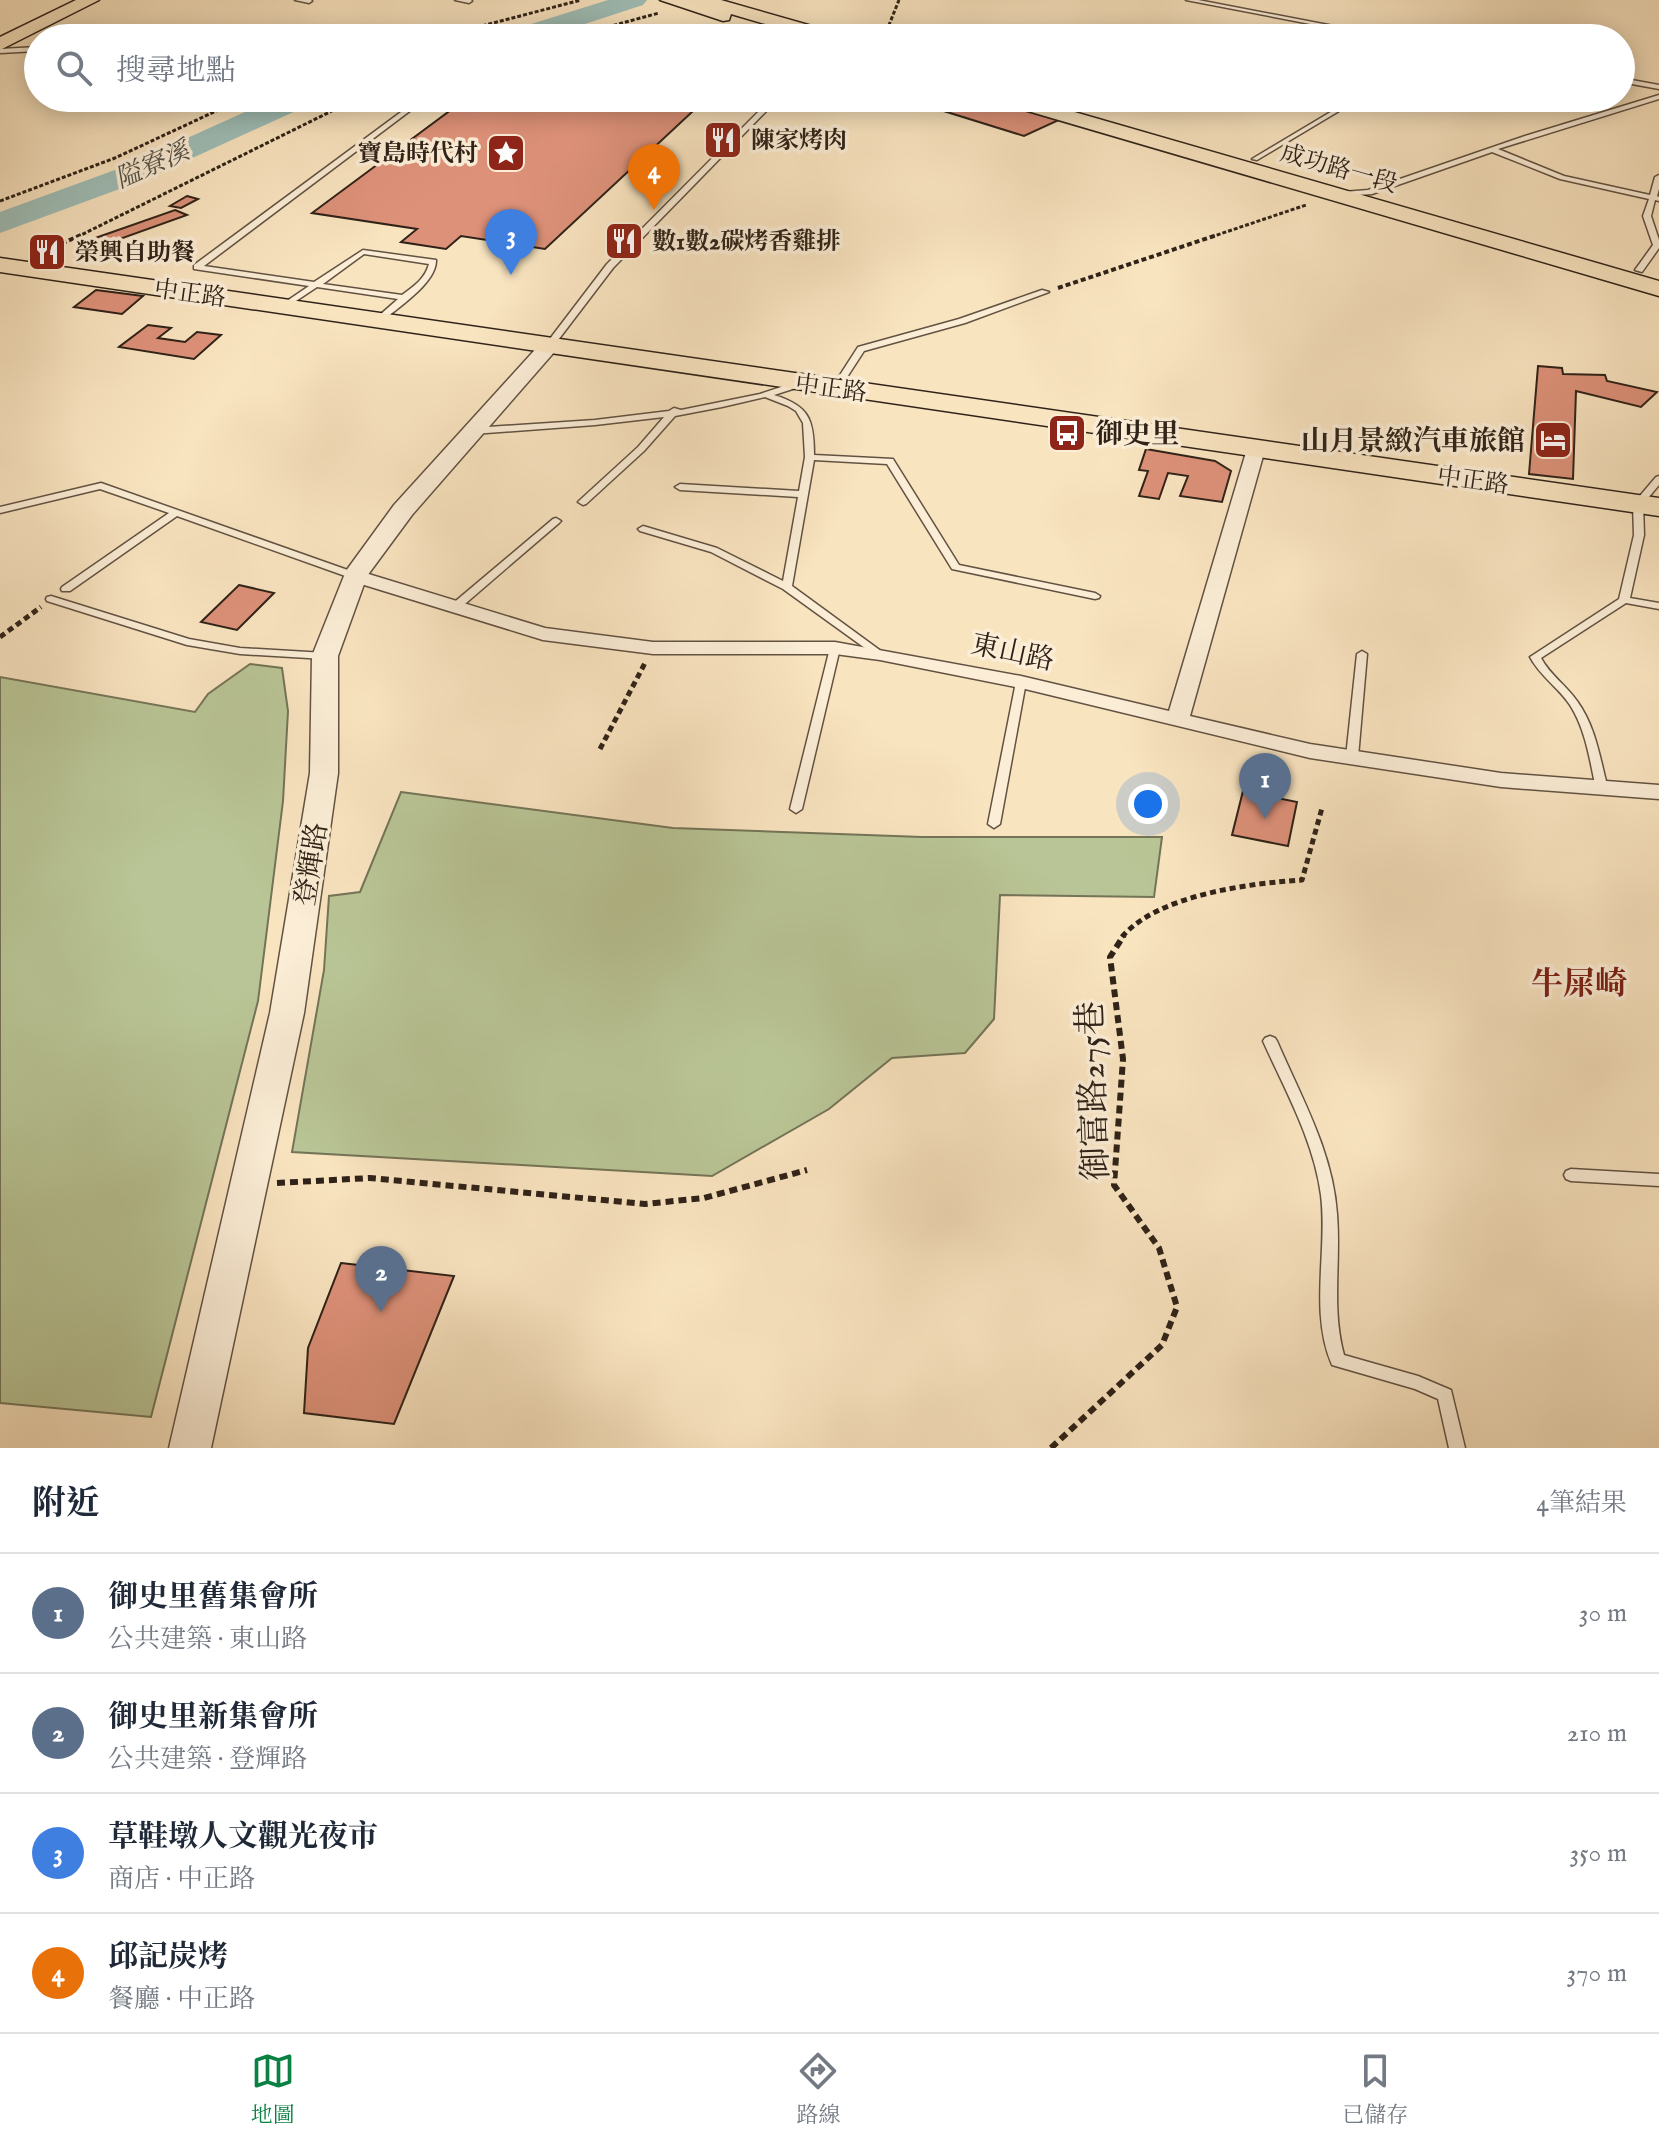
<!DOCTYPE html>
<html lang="zh-TW">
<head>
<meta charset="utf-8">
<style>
	:root { --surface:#fff; --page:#f2f2f3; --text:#1f2937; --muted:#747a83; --line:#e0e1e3; --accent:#0b8043 }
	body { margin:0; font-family:"IM FELL English","Noto Serif TC",serif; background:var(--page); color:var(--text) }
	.you { position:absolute; left:1148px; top:804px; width:28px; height:28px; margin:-20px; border:6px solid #fff; border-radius:50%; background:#1a73e8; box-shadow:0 0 0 12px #1a73e833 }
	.badge { display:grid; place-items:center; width:52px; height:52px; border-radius:50%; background:var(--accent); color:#fff; font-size:26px; font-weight:700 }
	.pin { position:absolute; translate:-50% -66px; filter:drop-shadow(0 2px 4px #0008) }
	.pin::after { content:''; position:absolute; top:42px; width:28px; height:24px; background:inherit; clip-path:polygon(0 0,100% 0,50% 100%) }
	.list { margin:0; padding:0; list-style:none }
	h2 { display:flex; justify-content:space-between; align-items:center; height:104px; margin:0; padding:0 32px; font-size:34px }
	h2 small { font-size:26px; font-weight:400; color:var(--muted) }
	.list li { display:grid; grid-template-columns:52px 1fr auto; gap:24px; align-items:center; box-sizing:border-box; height:120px; padding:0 32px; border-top:2px solid var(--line) }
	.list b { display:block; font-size:30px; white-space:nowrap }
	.list p { margin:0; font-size:26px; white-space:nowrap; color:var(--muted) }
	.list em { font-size:26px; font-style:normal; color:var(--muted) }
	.icon { flex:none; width:44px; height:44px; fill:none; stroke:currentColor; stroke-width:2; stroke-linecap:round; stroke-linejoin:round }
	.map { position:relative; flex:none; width:1659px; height:1448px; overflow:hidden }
	.search { position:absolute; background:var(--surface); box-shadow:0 4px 20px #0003; left:24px; right:24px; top:24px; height:88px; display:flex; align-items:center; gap:20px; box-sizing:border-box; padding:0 28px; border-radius:44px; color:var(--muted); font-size:30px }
	.sheet { height:584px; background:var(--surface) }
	nav { display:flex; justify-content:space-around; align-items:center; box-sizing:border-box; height:112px; border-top:2px solid var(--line); background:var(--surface); font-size:22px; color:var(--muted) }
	nav a { display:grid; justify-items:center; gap:4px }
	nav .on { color:var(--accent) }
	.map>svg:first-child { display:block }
</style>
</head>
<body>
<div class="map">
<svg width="1659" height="1448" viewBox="0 0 1659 1448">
	<rect width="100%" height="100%" fill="#f9e4c0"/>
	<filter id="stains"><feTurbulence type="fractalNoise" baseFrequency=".0025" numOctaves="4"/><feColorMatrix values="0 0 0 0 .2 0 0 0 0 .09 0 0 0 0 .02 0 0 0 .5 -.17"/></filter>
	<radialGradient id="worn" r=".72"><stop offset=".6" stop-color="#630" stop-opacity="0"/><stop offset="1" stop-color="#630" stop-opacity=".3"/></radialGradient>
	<path fill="#b9c596" stroke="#747457" stroke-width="2" d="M250 664 282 668 288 711 283 801 258 1001 151 1417 0 1403V677L195 712 208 694Z
		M401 792 673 828 922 837H1162L1154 897 1000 895 994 1019 965 1053 892 1058 829 1109 712 1176 292 1152 324 970 329 896 360 892Z"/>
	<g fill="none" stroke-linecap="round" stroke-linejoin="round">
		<path fill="#9ebeb7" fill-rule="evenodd" d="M608 0H647L643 5 542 38H502L506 32Z
			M276 98H315L311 104 144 180 0 233V212L123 167Z"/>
	</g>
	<path fill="#dd9179" stroke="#2f2218" stroke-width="2" d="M467 98H707L545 249 461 236 446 249 401 242 417 229 312 213Z
		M957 98H991L1061 119 1024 136 934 108Z
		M187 196 198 199 181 208 170 206Z
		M175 210 187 215 92 249 81 243Z
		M96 290 143 296 122 314 74 307Z
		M148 325 171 328 158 338 185 342 197 332 221 335 194 359 119 347Z
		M1538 366 1562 368 1563 374 1605 375 1607 381 1657 392 1641 407 1576 391 1573 479 1529 474Z
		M1146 449 1215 461 1231 471 1222 502 1180 496 1188 476 1168 473 1159 499 1139 496 1148 471 1139 470Z
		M239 585 274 593 237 630 201 622Z
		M1243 791 1297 802 1288 846 1232 835Z
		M341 1263 454 1276 394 1424 304 1413 308 1348Z"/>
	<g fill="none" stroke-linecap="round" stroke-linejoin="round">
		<g stroke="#625242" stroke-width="3">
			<path id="service" d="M295 0H311L312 1 309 3Z
				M455 0H471L472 1 469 3Z
				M1186 0H1198L1396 38H1383Z
				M38 47V51L0 53V49Z
				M1621 78 1659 85V89L1621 82Z
				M1659 95V99L1498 149 1564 176 1650 195 1655 177 1659 175V189L1657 196 1659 197V201L1655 200 1651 216 1659 240V248L1642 272 1635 270 1653 245 1643 216 1649 199 1560 179 1492 152 1372 194 1343 196 1339 194 1343 192 1368 190 1525 136Z
				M420 98H427L204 266 314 282 363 250 436 260C437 283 397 308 380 323H377L373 321 398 299 317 287 284 309 280 307 281 305 309 286 194 269V265ZM364 254 429 264C425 279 414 286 402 295L323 284Z
				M772 98H779L613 268 552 348H546V344L607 264Z
				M1334 110 1339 111 1257 160 1252 159Z
				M1042 290 1049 292 965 323 864 351 838 391H832L831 389 858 347 959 319Z
				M799 381 803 384 802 386 774 395C809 406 814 419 814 455L893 459 959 565 1095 593 1100 596 1099 598 1095 599 952 569 887 464 814 460 792 586 885 654 880 657 876 656 783 589 711 552 640 531 638 529 643 526 717 548 783 581 798 497 680 490 675 487 680 484 799 491 805 457 803 423 796 411 788 406 765 397 722 407 675 416 644 451 586 504 583 505 578 502 580 500 638 447 664 417 595 425 473 434 469 431 473 428 595 420 669 411 674 408 681 410 760 394Z
				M1659 476V485L1643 504 1644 535 1630 598 1659 603V609L1626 603 1541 658C1550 675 1566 685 1577 701 1596 727 1600 759 1608 789L1602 793 1596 789C1590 761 1586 730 1570 705 1558 687 1540 676 1530 657L1619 599 1634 535 1633 504 1656 477Z
				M101 483 359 574 360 576 359 578H351L177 516 70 591H62L61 589 62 587 169 513 100 489 0 513V507Z
				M556 518 561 521 559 523 459 609H451L450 607 451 605 553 519Z
				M51 596 189 639 240 648 325 653 330 656 325 659 240 654 187 645 47 601 46 599 47 597Z
				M835 645 840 648 802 809 796 813 790 809 830 648Z
				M1362 651 1367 654 1358 757 1352 761 1346 757 1357 654Z
				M1021 679 1026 682 1000 824 994 828 988 824 1016 682Z
				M1270 1036 1275 1038 1277 1041C1301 1097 1333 1152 1337 1214 1341 1262 1331 1308 1344 1355L1418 1376 1451 1390 1465 1448H1449L1438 1399 1415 1389 1332 1365C1309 1312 1328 1250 1321 1195 1314 1141 1285 1090 1263 1041L1265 1038Z
				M1571 1169 1659 1174V1186L1571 1181 1566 1179 1564 1175 1566 1171Z"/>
		</g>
		<g stroke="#625242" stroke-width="3">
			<path id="minor" d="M1256 444 1265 449 1190 716 1310 744 1501 773 1659 785V799L1501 787 1310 758 1021 688 880 660 835 654H653L543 640 348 580 345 576 355 570 362 572 545 628 653 642H835L1021 676 1169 711 1247 449Z"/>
		</g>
		<g stroke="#625242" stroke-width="3">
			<path id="tertiary" d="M549 340 560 346 556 350 412 515 367 576 338 656V773L304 1013 211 1448H169L270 1013 310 773 312 656 346 571 394 505 542 342Z"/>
		</g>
		<g stroke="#2f2218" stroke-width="3">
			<path id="primary" d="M76 0H99L0 50V37Z
				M660 0H721L840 34 842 38H813L731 14 729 20 723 21Z
				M994 98H1026L1659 281V296L997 102Z
				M0 258 1659 498V516L0 272Z"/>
		</g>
		<path stroke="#2f2218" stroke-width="3" stroke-dasharray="4 2" stroke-linecap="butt" d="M436 38 581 0
			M567 38 659 13
			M880 38 890 32 889 25 899 0
			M0 201 115 158 244 98
			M77 237 358 98
			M1211 237 1306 205"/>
		<path stroke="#2f2218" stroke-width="4" stroke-dasharray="5 3" stroke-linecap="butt" d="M47 250 81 235
			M1058 288 1217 235"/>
		<path stroke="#2f2218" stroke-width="5" stroke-dasharray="6 4" stroke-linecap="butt" d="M0 637 41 607
			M600 749 645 663
			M1122 937C1157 895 1251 883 1302 880L1322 808"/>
		<path stroke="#2f2218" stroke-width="6" stroke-dasharray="8 5" stroke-linecap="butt" d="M277 1183 370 1178 645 1204 704 1198 807 1170
			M1051 1448 1162 1345 1177 1307 1159 1248 1114 1185 1123 1059 1110 957 1124 935"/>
		<use href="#service" fill="#fbedd6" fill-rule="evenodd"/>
		<use href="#minor" fill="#fbedd6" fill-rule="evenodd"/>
		<use href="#tertiary" fill="#fbedd6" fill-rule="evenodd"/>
		<use href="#primary" fill="#f9e4c0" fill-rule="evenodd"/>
	</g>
	<defs>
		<g id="restaurant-square" transform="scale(2)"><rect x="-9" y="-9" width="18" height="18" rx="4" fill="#8f2418" stroke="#fbedd6"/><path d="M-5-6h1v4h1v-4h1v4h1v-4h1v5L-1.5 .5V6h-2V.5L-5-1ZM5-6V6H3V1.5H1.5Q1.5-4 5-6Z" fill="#fff"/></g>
		<g id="sight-square" transform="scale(2)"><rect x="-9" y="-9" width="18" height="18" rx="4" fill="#8f2418" stroke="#fbedd6"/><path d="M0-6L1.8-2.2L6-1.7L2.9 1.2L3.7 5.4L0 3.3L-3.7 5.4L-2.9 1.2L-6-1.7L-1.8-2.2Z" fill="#fff"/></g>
		<g id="bus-square" transform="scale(2)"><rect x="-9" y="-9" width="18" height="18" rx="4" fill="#8f2418" stroke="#fbedd6"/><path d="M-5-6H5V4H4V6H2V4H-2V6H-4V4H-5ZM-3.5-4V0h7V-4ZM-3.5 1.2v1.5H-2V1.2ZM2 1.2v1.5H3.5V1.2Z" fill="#fff"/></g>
		<g id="hotel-square" transform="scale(2)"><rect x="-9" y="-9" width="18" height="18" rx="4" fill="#8f2418" stroke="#fbedd6"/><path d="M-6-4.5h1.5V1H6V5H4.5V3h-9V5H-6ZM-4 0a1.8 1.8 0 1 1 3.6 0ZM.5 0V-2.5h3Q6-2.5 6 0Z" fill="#fff"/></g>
	</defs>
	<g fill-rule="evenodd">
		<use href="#restaurant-square" x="723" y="140"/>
		<use href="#sight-square" x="506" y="153"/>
		<use href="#restaurant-square" x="624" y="241"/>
		<use href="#restaurant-square" x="47" y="252"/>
		<use href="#bus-square" x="1067" y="433"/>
		<use href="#hotel-square" x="1553" y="440"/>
	</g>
	<g text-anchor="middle" stroke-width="7" stroke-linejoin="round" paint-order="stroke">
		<g font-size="24" font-weight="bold" fill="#2f2218" stroke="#fbedd6" text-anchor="start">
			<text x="751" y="148">陳家烤肉</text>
			<text x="478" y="161" text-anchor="end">寶島時代村</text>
			<text x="652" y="249">數1數2碳烤香雞排</text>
			<text x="75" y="260">榮興自助餐</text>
		</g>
		<g font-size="24" fill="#2f2218" stroke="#fbedd6">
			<text transform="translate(1339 168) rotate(16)" y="8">成功路一段</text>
			<text transform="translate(190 293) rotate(8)" y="8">中正路</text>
			<text transform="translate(831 388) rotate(8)" y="8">中正路</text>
			<text transform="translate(1473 480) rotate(8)" y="8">中正路</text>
		</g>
		<g font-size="26" font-style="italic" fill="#505148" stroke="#fbedd6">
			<text transform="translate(152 164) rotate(-24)" y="9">隘寮溪</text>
		</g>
		<g font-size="28" font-weight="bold" fill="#2f2218" stroke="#fbedd6" text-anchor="start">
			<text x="1095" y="443">御史里</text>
			<text x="1525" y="450" text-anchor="end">山月景緻汽車旅館</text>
		</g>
		<g font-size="28" fill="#2f2218" stroke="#fbedd6">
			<text transform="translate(1013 651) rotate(12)" y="10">東山路</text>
			<text transform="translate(310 864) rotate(-81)" y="10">登輝路</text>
		</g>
		<g font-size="32" font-weight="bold" fill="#7a1f14" stroke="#fbedd6">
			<text x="1579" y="994">牛屎崎</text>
		</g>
		<g font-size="34" fill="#2f2218" stroke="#fbedd6">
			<text transform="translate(1092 1091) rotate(-92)" y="12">御富路275巷</text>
		</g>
	</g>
	<rect width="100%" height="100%" filter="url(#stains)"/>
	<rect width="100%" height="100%" fill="url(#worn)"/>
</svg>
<div class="you"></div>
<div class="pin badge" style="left:1265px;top:819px;background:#5c6f8a">1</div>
<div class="pin badge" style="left:381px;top:1312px;background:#5c6f8a">2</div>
<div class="pin badge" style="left:511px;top:275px;background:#3f7fe0">3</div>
<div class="pin badge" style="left:654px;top:210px;background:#e8710a">4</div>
<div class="search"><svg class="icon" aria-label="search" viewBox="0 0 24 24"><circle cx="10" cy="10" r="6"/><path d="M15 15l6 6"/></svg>搜尋地點</div>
</div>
<section class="sheet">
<h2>附近<small>4筆結果</small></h2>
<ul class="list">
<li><span class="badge" style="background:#5c6f8a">1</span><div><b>御史里舊集會所</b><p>公共建築 · 東山路</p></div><em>30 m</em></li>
<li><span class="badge" style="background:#5c6f8a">2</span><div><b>御史里新集會所</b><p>公共建築 · 登輝路</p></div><em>210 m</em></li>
<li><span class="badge" style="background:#3f7fe0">3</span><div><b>草鞋墩人文觀光夜市</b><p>商店 · 中正路</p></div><em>350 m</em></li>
<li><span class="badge" style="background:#e8710a">4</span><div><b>邱記炭烤</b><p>餐廳 · 中正路</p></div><em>370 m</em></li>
</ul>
</section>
<nav>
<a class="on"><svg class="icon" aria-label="map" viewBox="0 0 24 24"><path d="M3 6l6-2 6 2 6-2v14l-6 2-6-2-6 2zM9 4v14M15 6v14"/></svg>地圖</a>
<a><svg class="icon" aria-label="directions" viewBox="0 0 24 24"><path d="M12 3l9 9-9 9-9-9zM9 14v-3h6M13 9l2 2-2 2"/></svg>路線</a>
<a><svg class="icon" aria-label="saved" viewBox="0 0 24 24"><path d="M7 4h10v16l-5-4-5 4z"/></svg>已儲存</a>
</nav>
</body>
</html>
